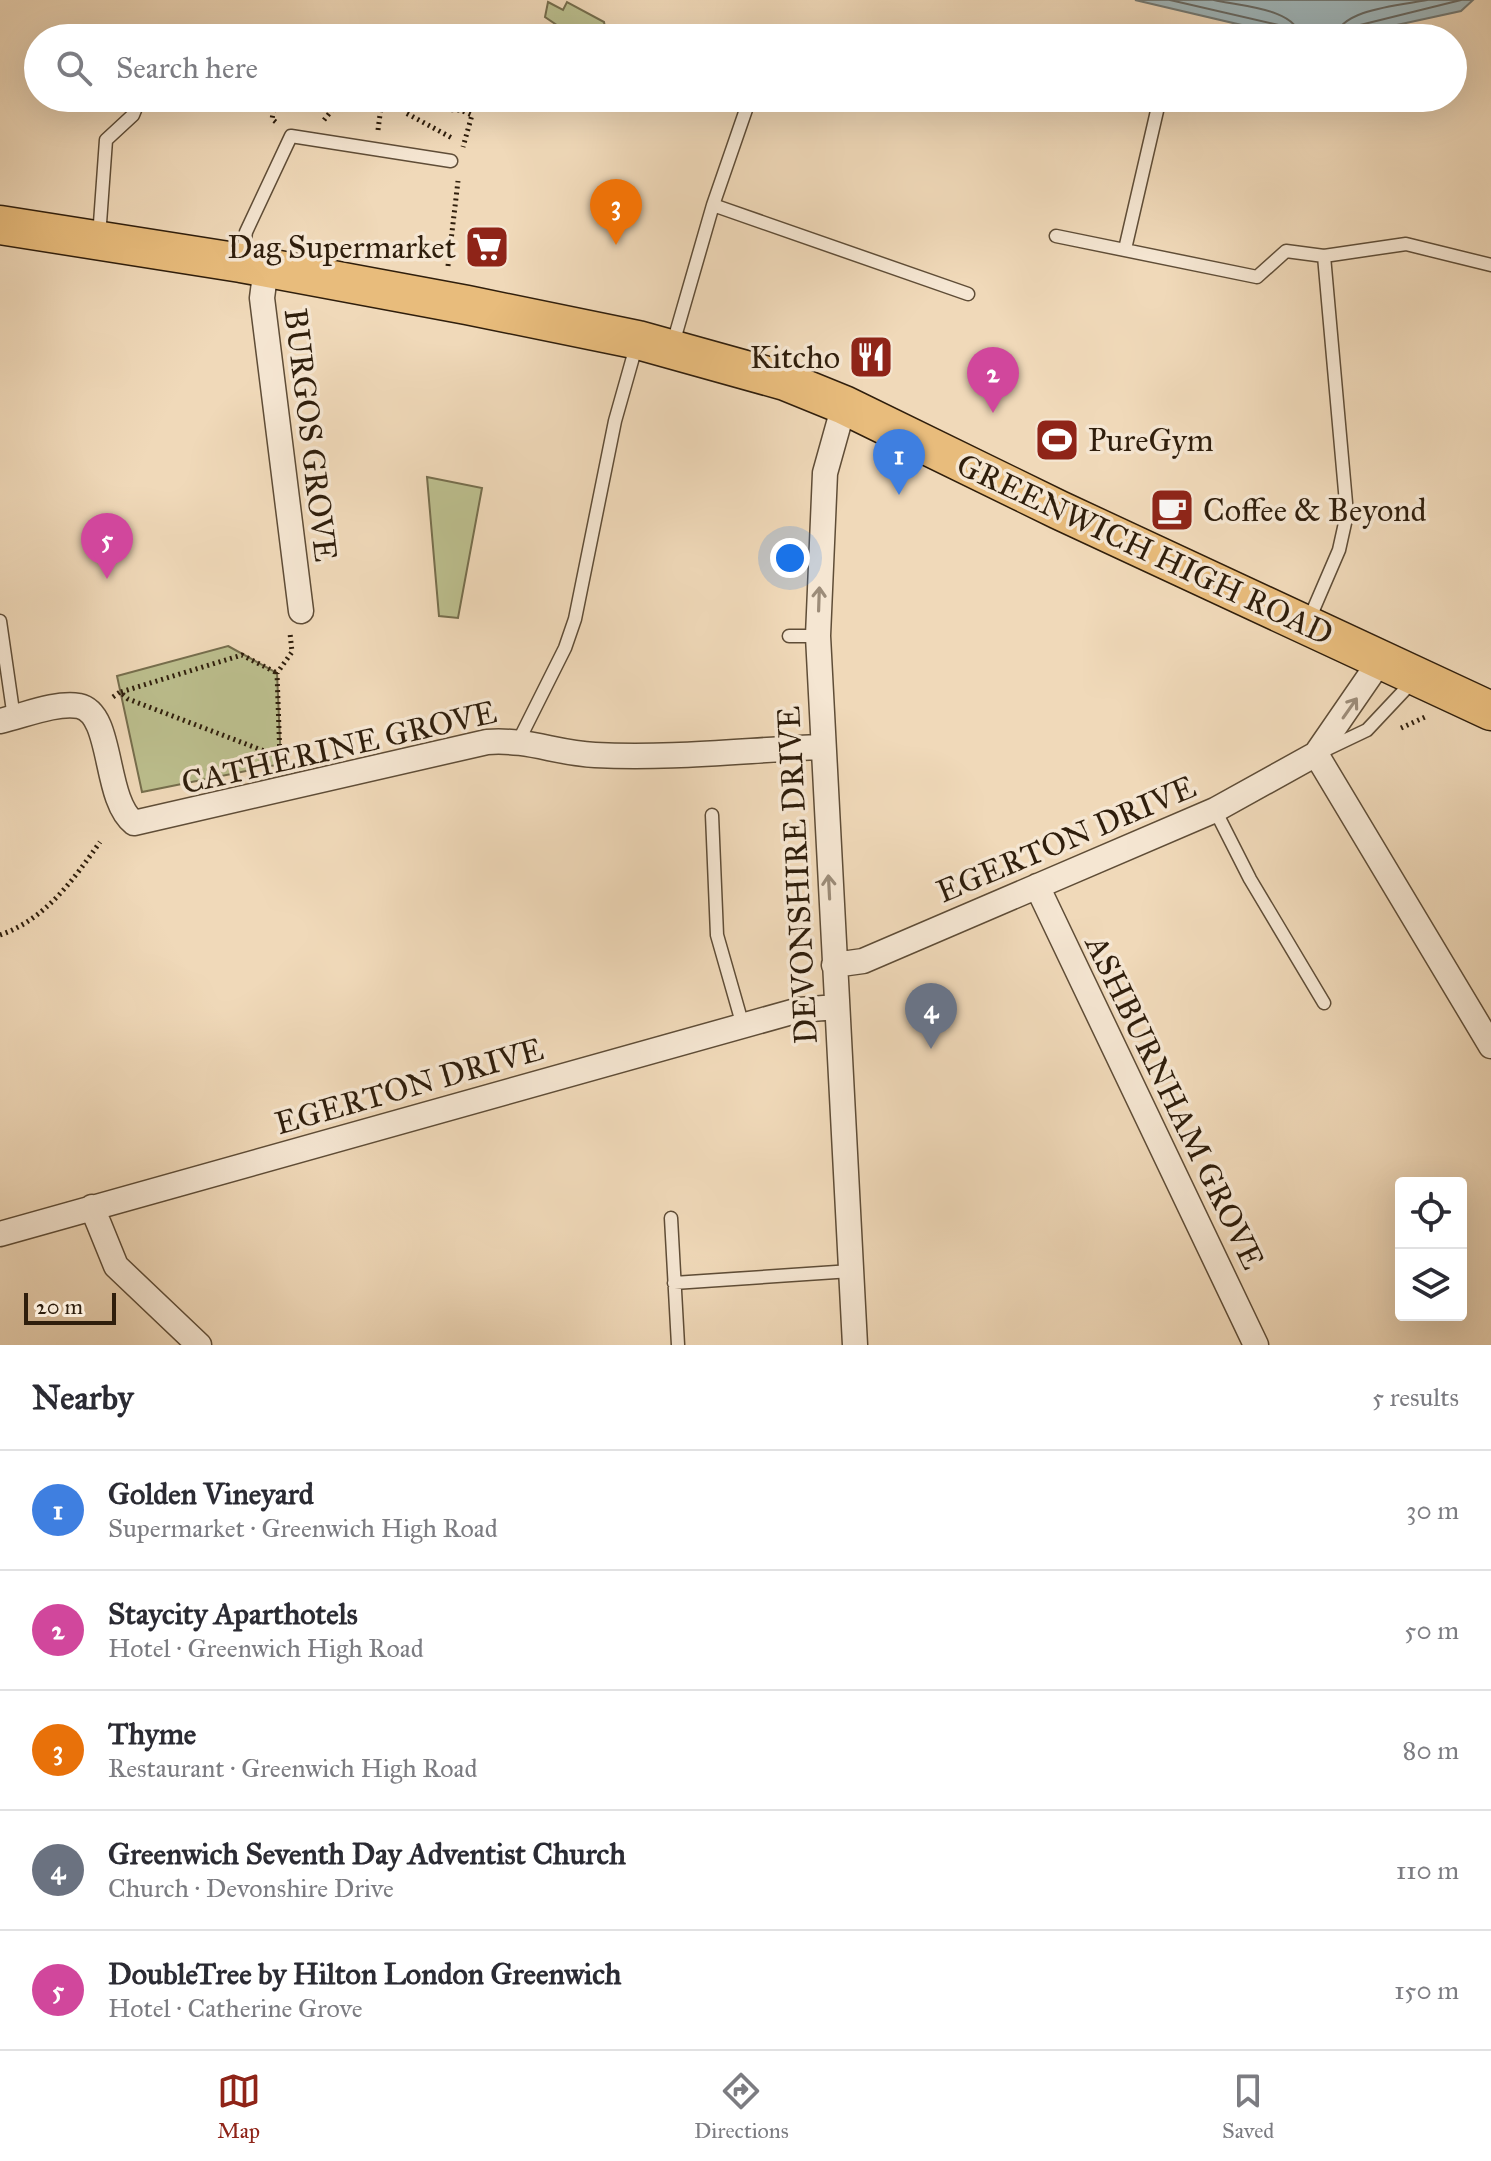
<!DOCTYPE html>
<html lang="en">
<head>
<meta charset="utf-8">
<style>
	:root { --surface:#fff; --page:#f2f2f3; --text:#2b2b33; --muted:#7c7c81; --line:#e1e1e2; --accent:#8f2418 }
	body { margin:0; font-family:"IM FELL Great Primer",serif; background:var(--page); color:var(--text) }
	.controls { position:absolute; right:24px; bottom:24px; display:grid; overflow:hidden; border-radius:8px; box-shadow:0 8px 32px #0002 }
	.controls button { width:72px; height:72px; display:grid; place-items:center; padding:0; border:0; border-bottom:2px solid var(--line); background:var(--surface); color:var(--text); font:40px sans-serif }
	.scale { position:absolute; left:24px; bottom:20px; width:92px; box-sizing:border-box; padding-left:8px; border:4px solid #2f1e0c; border-top:0; font-size:22px; line-height:28px; white-space:nowrap; color:#2f1e0c; -webkit-text-stroke:6px #f5e6d2; paint-order:stroke }
	.you { position:absolute; left:790px; top:558px; width:28px; height:28px; margin:-20px; border:6px solid #fff; border-radius:50%; background:#1a73e8; box-shadow:0 0 0 12px #1a73e833 }
	.badge { display:grid; place-items:center; width:52px; height:52px; border-radius:50%; background:var(--accent); color:#fff; font-size:26px; font-weight:700 }
	.pin { position:absolute; translate:-50% -66px; filter:drop-shadow(0 2px 4px #0008) }
	.pin::after { content:''; position:absolute; top:42px; width:28px; height:24px; background:inherit; clip-path:polygon(0 0,100% 0,50% 100%) }
	.list { margin:0; padding:0; list-style:none }
	h2 { display:flex; justify-content:space-between; align-items:center; height:104px; margin:0; padding:0 32px; font-size:34px }
	h2 small { font-size:26px; font-weight:400; color:var(--muted) }
	.list li { display:grid; grid-template-columns:52px 1fr auto; gap:24px; align-items:center; box-sizing:border-box; height:120px; padding:0 32px; border-top:2px solid var(--line) }
	.list b { display:block; font-size:30px; white-space:nowrap }
	.list p { margin:0; font-size:26px; white-space:nowrap; color:var(--muted) }
	.list em { font-size:26px; font-style:normal; color:var(--muted) }
	.icon { flex:none; width:44px; height:44px; fill:none; stroke:currentColor; stroke-width:2; stroke-linecap:round; stroke-linejoin:round }
	.map { position:relative; flex:none; width:1491px; height:1345px; overflow:hidden }
	.search { position:absolute; background:var(--surface); box-shadow:0 8px 32px #0002; left:24px; right:24px; top:24px; height:88px; display:flex; align-items:center; gap:20px; box-sizing:border-box; padding:0 28px; border-radius:44px; color:var(--muted); font-size:30px }
	.sheet { height:704px; background:var(--surface) }
	nav { display:flex; justify-content:space-around; align-items:center; box-sizing:border-box; height:112px; border-top:2px solid var(--line); background:var(--surface); font-size:22px; color:var(--muted) }
	nav a { display:grid; justify-items:center; gap:4px }
	nav .on { color:var(--accent) }
	.map>svg:first-child { display:block }
</style>
</head>
<body>
<div class="map">
<svg width="1491" height="1345" viewBox="0 0 1491 1345">
	<rect width="100%" height="100%" fill="#f0d9b9"/>
	<filter id="stains"><feTurbulence type="fractalNoise" baseFrequency=".0025" numOctaves="4"/><feColorMatrix values="0 0 0 0 .2 0 0 0 0 .09 0 0 0 0 .02 0 0 0 .5 -.17"/></filter>
	<radialGradient id="worn" r=".72"><stop offset=".6" stop-color="#630" stop-opacity="0"/><stop offset="1" stop-color="#630" stop-opacity=".3"/></radialGradient>
	<path fill="#bcbf8e" stroke="#766e4d" stroke-width="2" d="M548 2 563 10 567 2 604 22 607 38H576L545 17Z
		M427 477 482 488 458 618 439 616Z
		M228 646 277 673 281 764 142 792 117 676Z"/>
	<path fill="#a0b7bb" stroke="#737a75" stroke-width="2" d="M1135 0H1473L1461 11 1337 38H1297Z"/>
	<g fill="none" stroke-linecap="round" stroke-linejoin="round">
		<path stroke="#686a64" stroke-width="2" d="M1170 0 1283 26 1290 38
			M1214 0C1238 6 1298 8 1300 38
			M1336 38C1338 9 1403 5 1427 0
			M1346 38 1352 27 1461 0"/>
		<g stroke="#5f4d37" stroke-width="15">
			<path id="service" d="M1173 38V37
				M713 205 968 294
				M1056 236 1257 277 1286 251 1324 256 1406 244 1491 265
				M99 237 106 140 133 115 140 98
				M1125 249 1160 98
				M242 260 246 232 291 136 451 161
				M672 347 713 205 750 98
				M0 621 14 718
				M1308 622 1339 550 1347 514 1324 256
				M789 636H818
				M519 740 565 648 575 619 615 421 637 343
				M1323 751 1367 730 1414 680
				M1215 810 1250 879 1324 1003
				M712 815 717 935 743 1026
				M671 1218 678 1345
				M674 1283 851 1271"/>
		</g>
		<g stroke="#5f4d37" stroke-width="27">
			<path id="minor" d="M266 267 262 298 301 611
				M844 405 825 473 818 636 855 1345
				M0 721C23 716 55 702 79 706 114 713 103 799 134 823L487 742C529 739 555 753 595 755 670 759 747 750 821 747
				M1316 754 1491 1046
				M1037 886 1256 1345
				M834 965 863 961 1215 810 1316 754 1380 661
				M92 1207 116 1266 199 1345
				M0 1234 799 1010 836 1007"/>
		</g>
		<g stroke="#2f1e0c" stroke-width="41">
			<path id="primary" d="M0 225 241 263 467 305 638 340 785 381 844 405 1059 510 1491 711"/>
		</g>
		<path stroke="#2f1e0c" stroke-width="5" stroke-dasharray="2 4" stroke-linecap="butt" d="M276 98 272 119 277 123
			M321 98 336 105 460 110 472 115 463 147
			M406 108V113L452 138
			M324 120 336 105
			M378 130 381 107
			M448 266 458 181
			M121 692 242 655 277 673
			M113 697 120 692 128 699 280 757
			M1401 728 1425 717
			M280 758 277 673 292 652 290 633
			M0 935C46 919 73 880 100 842"/>
		<use href="#service" stroke="#f5e6d2" stroke-width="12"/>
		<use href="#minor" stroke="#f5e6d2" stroke-width="24"/>
		<use href="#primary" stroke="#e8bc7c" stroke-width="38"/>
	</g>
	<defs><path id="oneway-shaft" d="M-6 0H5M1.5-3L5.5 0L1.5 3" fill="none" stroke-width="1.6" stroke-linecap="round" stroke-linejoin="round" transform="scale(2)"/></defs>
	<g stroke="#9c8c79">
		<use href="#oneway-shaft" transform="translate(819 599) rotate(-88)"/>
		<use href="#oneway-shaft" transform="translate(1350 708) rotate(-55)"/>
		<use href="#oneway-shaft" transform="translate(829 887) rotate(-93)"/>
	</g>
	<defs>
		<g id="supermarket-square" transform="scale(2.3)"><rect x="-9" y="-9" width="18" height="18" rx="4" fill="#8f2418" stroke="#f5e6d2"/><path d="M-6-5.5h2.5l.6 2H6L4.5 2H-2.5L-4.4-4H-6ZM-1.5 3.2a1.3 1.3 0 1 0 .1 0ZM3 3.2a1.3 1.3 0 1 0 .1 0Z" fill="#fff"/></g>
		<g id="restaurant-square" transform="scale(2.3)"><rect x="-9" y="-9" width="18" height="18" rx="4" fill="#8f2418" stroke="#f5e6d2"/><path d="M-5-6h1v4h1v-4h1v4h1v-4h1v5L-1.5 .5V6h-2V.5L-5-1ZM5-6V6H3V1.5H1.5Q1.5-4 5-6Z" fill="#fff"/></g>
		<g id="stadium-square" transform="scale(2.3)"><rect x="-9" y="-9" width="18" height="18" rx="4" fill="#8f2418" stroke="#f5e6d2"/><path d="M0-5a6.5 5 0 1 0 0 10a6.5 5 0 1 0 0-10ZM-3.5-1.8h7v3.6h-7Z" fill="#fff"/></g>
		<g id="cafe-square" transform="scale(2.3)"><rect x="-9" y="-9" width="18" height="18" rx="4" fill="#8f2418" stroke="#f5e6d2"/><path d="M-5.5-4.5H6V0H3Q3 3.5 0 3.5H-2.5Q-5.5 3.5-5.5 0ZM3-3.2v2h1.7v-2ZM-6 4.5H4V6H-6Z" fill="#fff"/></g>
	</defs>
	<g fill-rule="evenodd">
		<use href="#supermarket-square" x="487" y="247"/>
		<use href="#restaurant-square" x="871" y="357"/>
		<use href="#stadium-square" x="1057" y="440"/>
		<use href="#cafe-square" x="1172" y="510"/>
	</g>
	<g text-anchor="middle" stroke-width="7" stroke-linejoin="round" paint-order="stroke">
		<g font-size="32" fill="#2f1e0c" stroke="#f5e6d2" text-anchor="end">
			<text x="456" y="258">Dag Supermarket</text>
			<text x="840" y="368">Kitcho</text>
			<text x="1088" y="451" text-anchor="start">PureGym</text>
			<text x="1203" y="521" text-anchor="start">Coffee &amp; Beyond</text>
		</g>
		<g font-size="32" fill="#2f1e0c" stroke="#f5e6d2">
			<text transform="translate(311 435) rotate(83)" y="11">BURGOS GROVE</text>
			<text transform="translate(1145 549) rotate(25)" y="11">GREENWICH HIGH ROAD</text>
			<text transform="translate(339 747) rotate(-13)" y="11">CATHERINE GROVE</text>
			<text transform="translate(1066 839) rotate(-23)" y="11">EGERTON DRIVE</text>
			<text transform="translate(797 875) rotate(-93)" y="11">DEVONSHIRE DRIVE</text>
			<text transform="translate(409 1086) rotate(-16)" y="11">EGERTON DRIVE</text>
			<text transform="translate(1175 1102) rotate(64)" y="11">ASHBURNHAM GROVE</text>
		</g>
	</g>
	<rect width="100%" height="100%" filter="url(#stains)"/>
	<rect width="100%" height="100%" fill="url(#worn)"/>
</svg>
<div class="controls">
<button><svg class="icon" aria-label="locate" viewBox="0 0 24 24"><circle cx="12" cy="12" r="6"/><path d="M12 2v4M12 18v4M2 12h4M18 12h4"/></svg></button>
<button><svg class="icon" aria-label="layers" viewBox="0 0 24 24"><path d="M12 4l9 5-9 5-9-5zM3 14l9 5 9-5"/></svg></button>
</div>
<div class="scale">20 m</div>
<div class="you"></div>
<div class="pin badge" style="left:899px;top:495px;background:#3f7fe0">1</div>
<div class="pin badge" style="left:993px;top:413px;background:#d1479c">2</div>
<div class="pin badge" style="left:616px;top:245px;background:#e8710a">3</div>
<div class="pin badge" style="left:931px;top:1049px;background:#6b7280">4</div>
<div class="pin badge" style="left:107px;top:579px;background:#d1479c">5</div>
<div class="search"><svg class="icon" aria-label="search" viewBox="0 0 24 24"><circle cx="10" cy="10" r="6"/><path d="M15 15l6 6"/></svg>Search here</div>
</div>
<section class="sheet">
<h2>Nearby<small>5 results</small></h2>
<ul class="list">
<li><span class="badge" style="background:#3f7fe0">1</span><div><b>Golden Vineyard</b><p>Supermarket · Greenwich High Road</p></div><em>30 m</em></li>
<li><span class="badge" style="background:#d1479c">2</span><div><b>Staycity Aparthotels</b><p>Hotel · Greenwich High Road</p></div><em>50 m</em></li>
<li><span class="badge" style="background:#e8710a">3</span><div><b>Thyme</b><p>Restaurant · Greenwich High Road</p></div><em>80 m</em></li>
<li><span class="badge" style="background:#6b7280">4</span><div><b>Greenwich Seventh Day Adventist Church</b><p>Church · Devonshire Drive</p></div><em>110 m</em></li>
<li><span class="badge" style="background:#d1479c">5</span><div><b>DoubleTree by Hilton London Greenwich</b><p>Hotel · Catherine Grove</p></div><em>150 m</em></li>
</ul>
</section>
<nav>
<a class="on"><svg class="icon" aria-label="map" viewBox="0 0 24 24"><path d="M3 6l6-2 6 2 6-2v14l-6 2-6-2-6 2zM9 4v14M15 6v14"/></svg>Map</a>
<a><svg class="icon" aria-label="directions" viewBox="0 0 24 24"><path d="M12 3l9 9-9 9-9-9zM9 14v-3h6M13 9l2 2-2 2"/></svg>Directions</a>
<a><svg class="icon" aria-label="saved" viewBox="0 0 24 24"><path d="M7 4h10v16l-5-4-5 4z"/></svg>Saved</a>
</nav>
</body>
</html>
